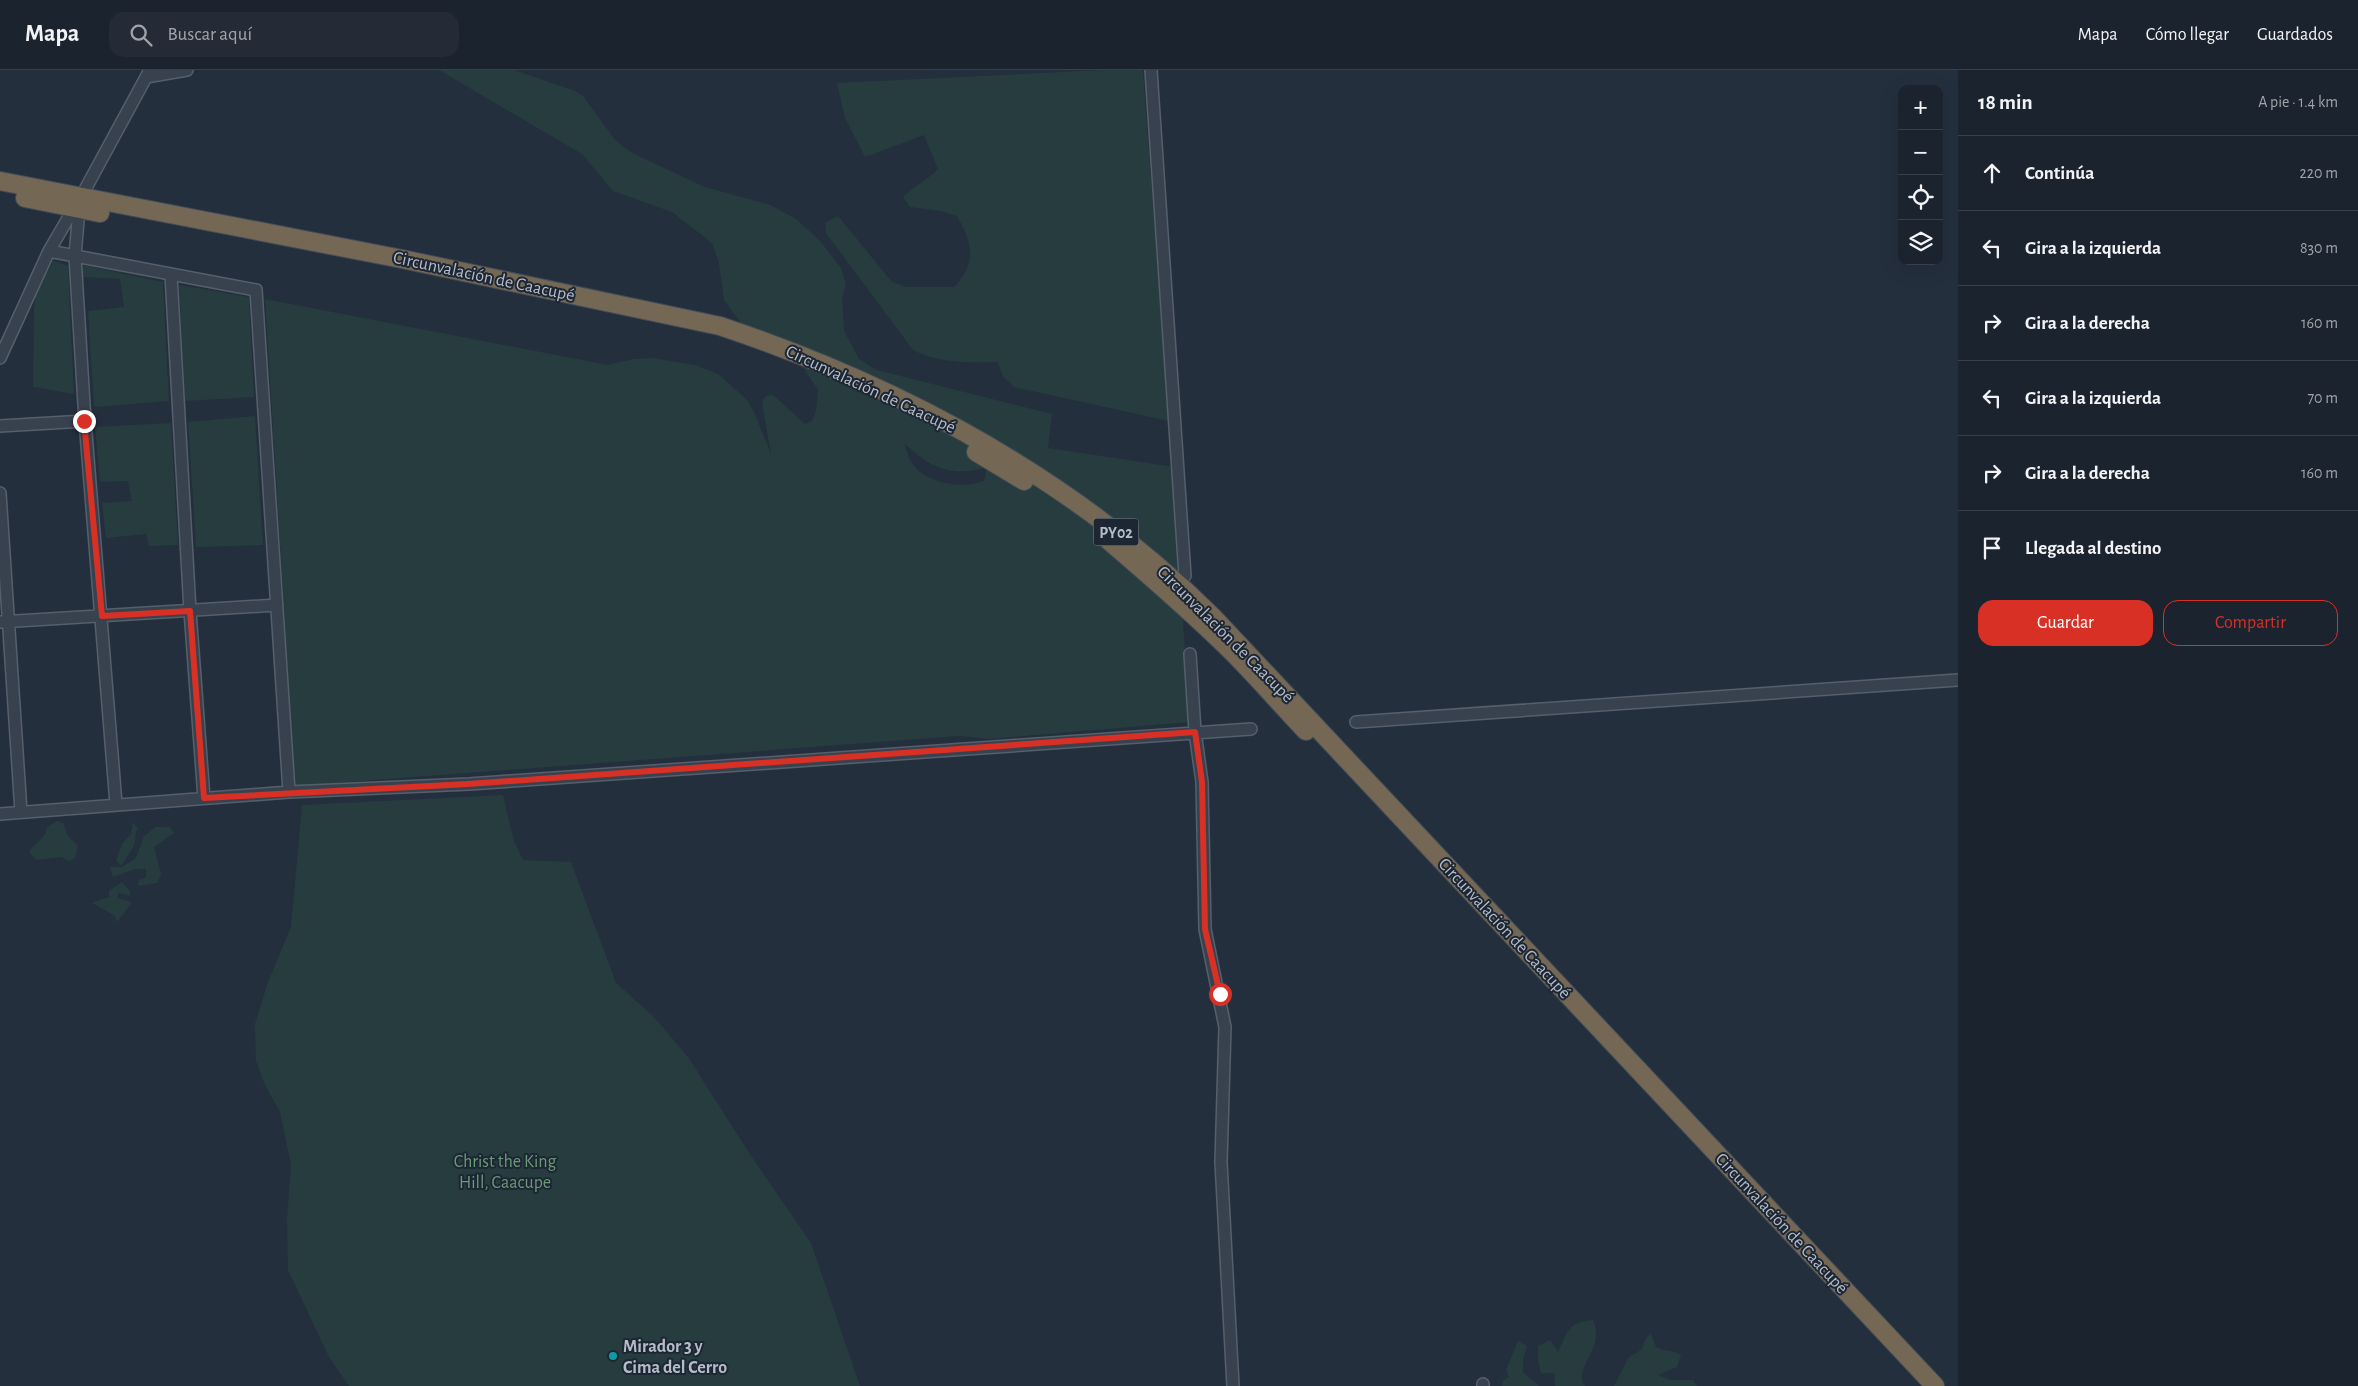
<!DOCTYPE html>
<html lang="es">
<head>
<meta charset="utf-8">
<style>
	:root { --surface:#1b232e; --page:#242b36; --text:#f1f3f6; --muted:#a0a4aa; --line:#39404a; --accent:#d93025 }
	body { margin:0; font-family:"Alegreya Sans",sans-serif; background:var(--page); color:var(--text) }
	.controls { position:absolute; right:15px; top:15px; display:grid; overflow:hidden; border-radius:10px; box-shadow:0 5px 20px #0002 }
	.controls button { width:45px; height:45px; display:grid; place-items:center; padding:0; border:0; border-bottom:1px solid var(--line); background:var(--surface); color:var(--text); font:25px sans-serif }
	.stop { position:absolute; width:15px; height:15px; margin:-11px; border:4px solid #d93025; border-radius:50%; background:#fff }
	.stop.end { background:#d93025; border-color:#fff; box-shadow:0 1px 5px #0008 }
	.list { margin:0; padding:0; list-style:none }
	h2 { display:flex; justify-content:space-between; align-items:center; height:65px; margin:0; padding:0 20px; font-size:21px }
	h2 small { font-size:16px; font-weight:400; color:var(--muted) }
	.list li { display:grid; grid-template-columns:32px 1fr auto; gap:15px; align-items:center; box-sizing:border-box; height:75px; padding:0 20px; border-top:1px solid var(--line) }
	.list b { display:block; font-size:19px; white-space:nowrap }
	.list em { font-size:16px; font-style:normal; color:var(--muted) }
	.actions { display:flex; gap:10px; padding:15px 20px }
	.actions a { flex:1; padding:11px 0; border:1px solid var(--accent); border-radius:15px; text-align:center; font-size:18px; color:var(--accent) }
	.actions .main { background:var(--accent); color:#fff }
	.icon { flex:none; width:28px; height:28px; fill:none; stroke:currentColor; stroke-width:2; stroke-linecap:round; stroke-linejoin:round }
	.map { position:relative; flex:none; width:1958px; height:1316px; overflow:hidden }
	header { display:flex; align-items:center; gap:30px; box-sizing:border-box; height:70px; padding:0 25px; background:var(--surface); border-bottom:1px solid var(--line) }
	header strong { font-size:24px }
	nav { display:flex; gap:28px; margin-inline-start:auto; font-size:18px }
	.search { width:350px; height:45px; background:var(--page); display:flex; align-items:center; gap:12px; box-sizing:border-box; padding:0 18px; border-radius:15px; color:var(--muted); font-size:19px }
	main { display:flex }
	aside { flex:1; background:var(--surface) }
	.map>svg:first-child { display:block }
</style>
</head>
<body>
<header>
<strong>Mapa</strong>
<div class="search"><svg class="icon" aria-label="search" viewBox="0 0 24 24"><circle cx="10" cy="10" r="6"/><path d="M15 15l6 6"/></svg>Buscar aquí</div>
<nav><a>Mapa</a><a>Cómo llegar</a><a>Guardados</a></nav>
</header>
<main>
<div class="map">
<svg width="1958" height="1316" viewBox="0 0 1958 1316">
	<rect width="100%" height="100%" fill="#242f3e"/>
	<path fill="#263c3f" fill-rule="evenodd" d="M439 0H514L575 21 583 26 615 70 632 83 705 117 770 135 796 149 821 172 841 198 846 215 842 227 844 261 859 289 877 300 1052 344 1048 378 1174 397 1189 652 990 669 959 666 295 716 265 229 608 295 634 289 652 288 695 295 718 304 747 330 754 342 771 384 762 332 766 326 773 325 805 354 812 351 816 341 818 320 800 293 753 270 724 230 719 193 712 173 672 142 613 121 582 84ZM904 374C912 379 918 386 926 391 945 403 967 404 987 397L984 411C964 419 928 414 914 396 909 390 907 381 904 374Z
		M1104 0H1143L1169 351 1014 317 1003 306 997 292C970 293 937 293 913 280L826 163 825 153 838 146 892 212 907 217H954C977 193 973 174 957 146L941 141 910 137 903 127C914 116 927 110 938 99L924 65 865 87 845 48 837 13Z
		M53 191 68 196 74 324 33 317 34 238 36 224Z
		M83 195 163 212 169 331 94 337 88 241 124 237 120 209 83 207Z
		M179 215 249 227 254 327 185 331Z
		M255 346 263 475 196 477 188 352Z
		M171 353 178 475 149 476 146 464 106 468 102 433 132 431 128 411 100 412 95 357Z
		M503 725 514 771 523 790 571 792 616 913 654 947 688 987 751 1086 811 1173 860 1316H349L329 1287 288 1200 287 1149 291 1095 280 1042 264 1013 256 991 255 954 268 912 291 857 302 735Z
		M57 751 63 753 68 766 78 776 75 788 68 791 62 787 36 790 29 782C35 772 46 769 47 757Z
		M133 752 138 759 136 761 135 774 121 796 116 790 122 774 131 764Z
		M156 757H170L174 763 154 777 161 804 157 813 138 816 139 810 146 807V799H135L113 807 110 797H122L136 788 144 766Z
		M122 812 130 821V826L118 823V828L129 831 131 834 117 852 115 846 92 833 109 827V821Z
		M1593 1250C1606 1280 1572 1297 1585 1316H1555L1554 1303H1541L1538 1290V1276L1550 1270 1558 1282C1568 1261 1568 1252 1593 1250Z
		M1651 1264 1656 1277C1664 1282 1673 1279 1681 1285L1677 1297 1658 1305 1670 1310H1693L1697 1316H1614L1629 1287 1641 1280 1646 1268Z
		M1518 1271 1527 1276 1523 1289V1302L1539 1316H1502L1503 1311 1509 1307 1506 1300Z"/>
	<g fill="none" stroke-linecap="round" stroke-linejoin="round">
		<g stroke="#565f6c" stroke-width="14">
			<path id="minor" d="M1151 0 1185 506
				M146 7 187 0
				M81 127 150 0
				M79 139 75 186 85 351 116 734
				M49 181 256 220 289 722
				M171 205 190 541 204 728
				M0 288 49 181 74 138
				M0 356 85 351
				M0 423 21 742
				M0 552 277 535
				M1190 584 1195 662 1202 712 1205 859 1225 957 1221 1092 1233 1316
				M1356 652 1958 610
				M0 744 289 722 469 714 1251 659
				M1483 1314V1316"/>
		</g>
		<g stroke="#434c59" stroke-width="20">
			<path id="highway" d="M0 111 402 189 720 256C902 317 1075 410 1213 547L1935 1316
				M25 128 100 143
				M976 382 1024 411
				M1109 471C1151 507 1194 544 1233 583 1258 608 1281 635 1306 661"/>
		</g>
		<use href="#minor" stroke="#38414e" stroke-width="11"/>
		<use href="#highway" stroke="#746855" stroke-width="18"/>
	</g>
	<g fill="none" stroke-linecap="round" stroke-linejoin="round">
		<path stroke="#d93025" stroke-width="6" d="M84 351 102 546 190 541 204 728 468 714 1195 662 1202 712 1205 859 1220 924"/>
	</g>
	<circle fill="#0f9aa8" stroke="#1d2633" stroke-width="2" cx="613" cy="1286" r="5"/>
	<g text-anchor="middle" stroke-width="4" stroke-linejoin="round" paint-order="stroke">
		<rect fill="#1d2633" stroke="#878f9c" stroke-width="1" x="1093.5" y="448.5" width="45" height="27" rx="4"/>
		<g font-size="16" font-weight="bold" fill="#b4bcc9">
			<text x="1116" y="468">PY02</text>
		</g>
		<g font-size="18" fill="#b4bcc9" stroke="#1d2633">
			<text transform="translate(484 206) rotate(12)" y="6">Circunvalación de Caacupé</text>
			<text transform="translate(871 319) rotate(25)" y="6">Circunvalación de Caacupé</text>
			<text transform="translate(1226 564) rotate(45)" y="6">Circunvalación de Caacupé</text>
			<text transform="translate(1505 858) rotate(47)" y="6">Circunvalación de Caacupé</text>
			<text transform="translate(1782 1153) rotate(47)" y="6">Circunvalación de Caacupé</text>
		</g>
		<g font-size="18" fill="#6b9a76" stroke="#1d2633">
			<text x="505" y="1097">Christ the King<tspan x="505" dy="21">Hill, Caacupe</tspan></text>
		</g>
		<g font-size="18" font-weight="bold" fill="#b4bcc9" stroke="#1d2633" text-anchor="start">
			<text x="623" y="1282">Mirador 3 y<tspan x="623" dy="21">Cima del Cerro</tspan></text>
		</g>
	</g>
</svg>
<div class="controls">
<button>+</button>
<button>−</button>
<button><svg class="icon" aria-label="locate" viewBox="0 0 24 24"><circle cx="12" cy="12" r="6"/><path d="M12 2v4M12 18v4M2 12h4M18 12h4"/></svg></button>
<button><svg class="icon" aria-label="layers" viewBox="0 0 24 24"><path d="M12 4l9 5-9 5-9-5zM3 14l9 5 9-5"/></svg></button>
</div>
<div class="stop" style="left:1220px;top:924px"></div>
<div class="stop end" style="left:84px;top:351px"></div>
</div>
<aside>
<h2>18 min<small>A pie · 1.4 km</small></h2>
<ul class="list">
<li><svg class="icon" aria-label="ahead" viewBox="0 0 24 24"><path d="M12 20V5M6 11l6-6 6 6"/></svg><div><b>Continúa</b></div><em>220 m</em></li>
<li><svg class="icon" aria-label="left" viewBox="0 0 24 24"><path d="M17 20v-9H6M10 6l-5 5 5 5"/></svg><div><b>Gira a la izquierda</b></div><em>830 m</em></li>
<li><svg class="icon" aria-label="right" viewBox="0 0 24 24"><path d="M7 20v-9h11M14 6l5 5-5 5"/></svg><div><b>Gira a la derecha</b></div><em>160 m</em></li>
<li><svg class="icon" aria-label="left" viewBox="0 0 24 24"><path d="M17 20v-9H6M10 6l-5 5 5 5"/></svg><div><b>Gira a la izquierda</b></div><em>70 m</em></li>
<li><svg class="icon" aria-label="right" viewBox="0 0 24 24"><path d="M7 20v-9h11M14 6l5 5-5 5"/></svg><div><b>Gira a la derecha</b></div><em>160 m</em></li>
<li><svg class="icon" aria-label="arrive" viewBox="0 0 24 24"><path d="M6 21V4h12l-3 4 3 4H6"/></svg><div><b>Llegada al destino</b></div></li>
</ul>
<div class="actions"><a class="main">Guardar</a><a>Compartir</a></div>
</aside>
</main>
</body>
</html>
